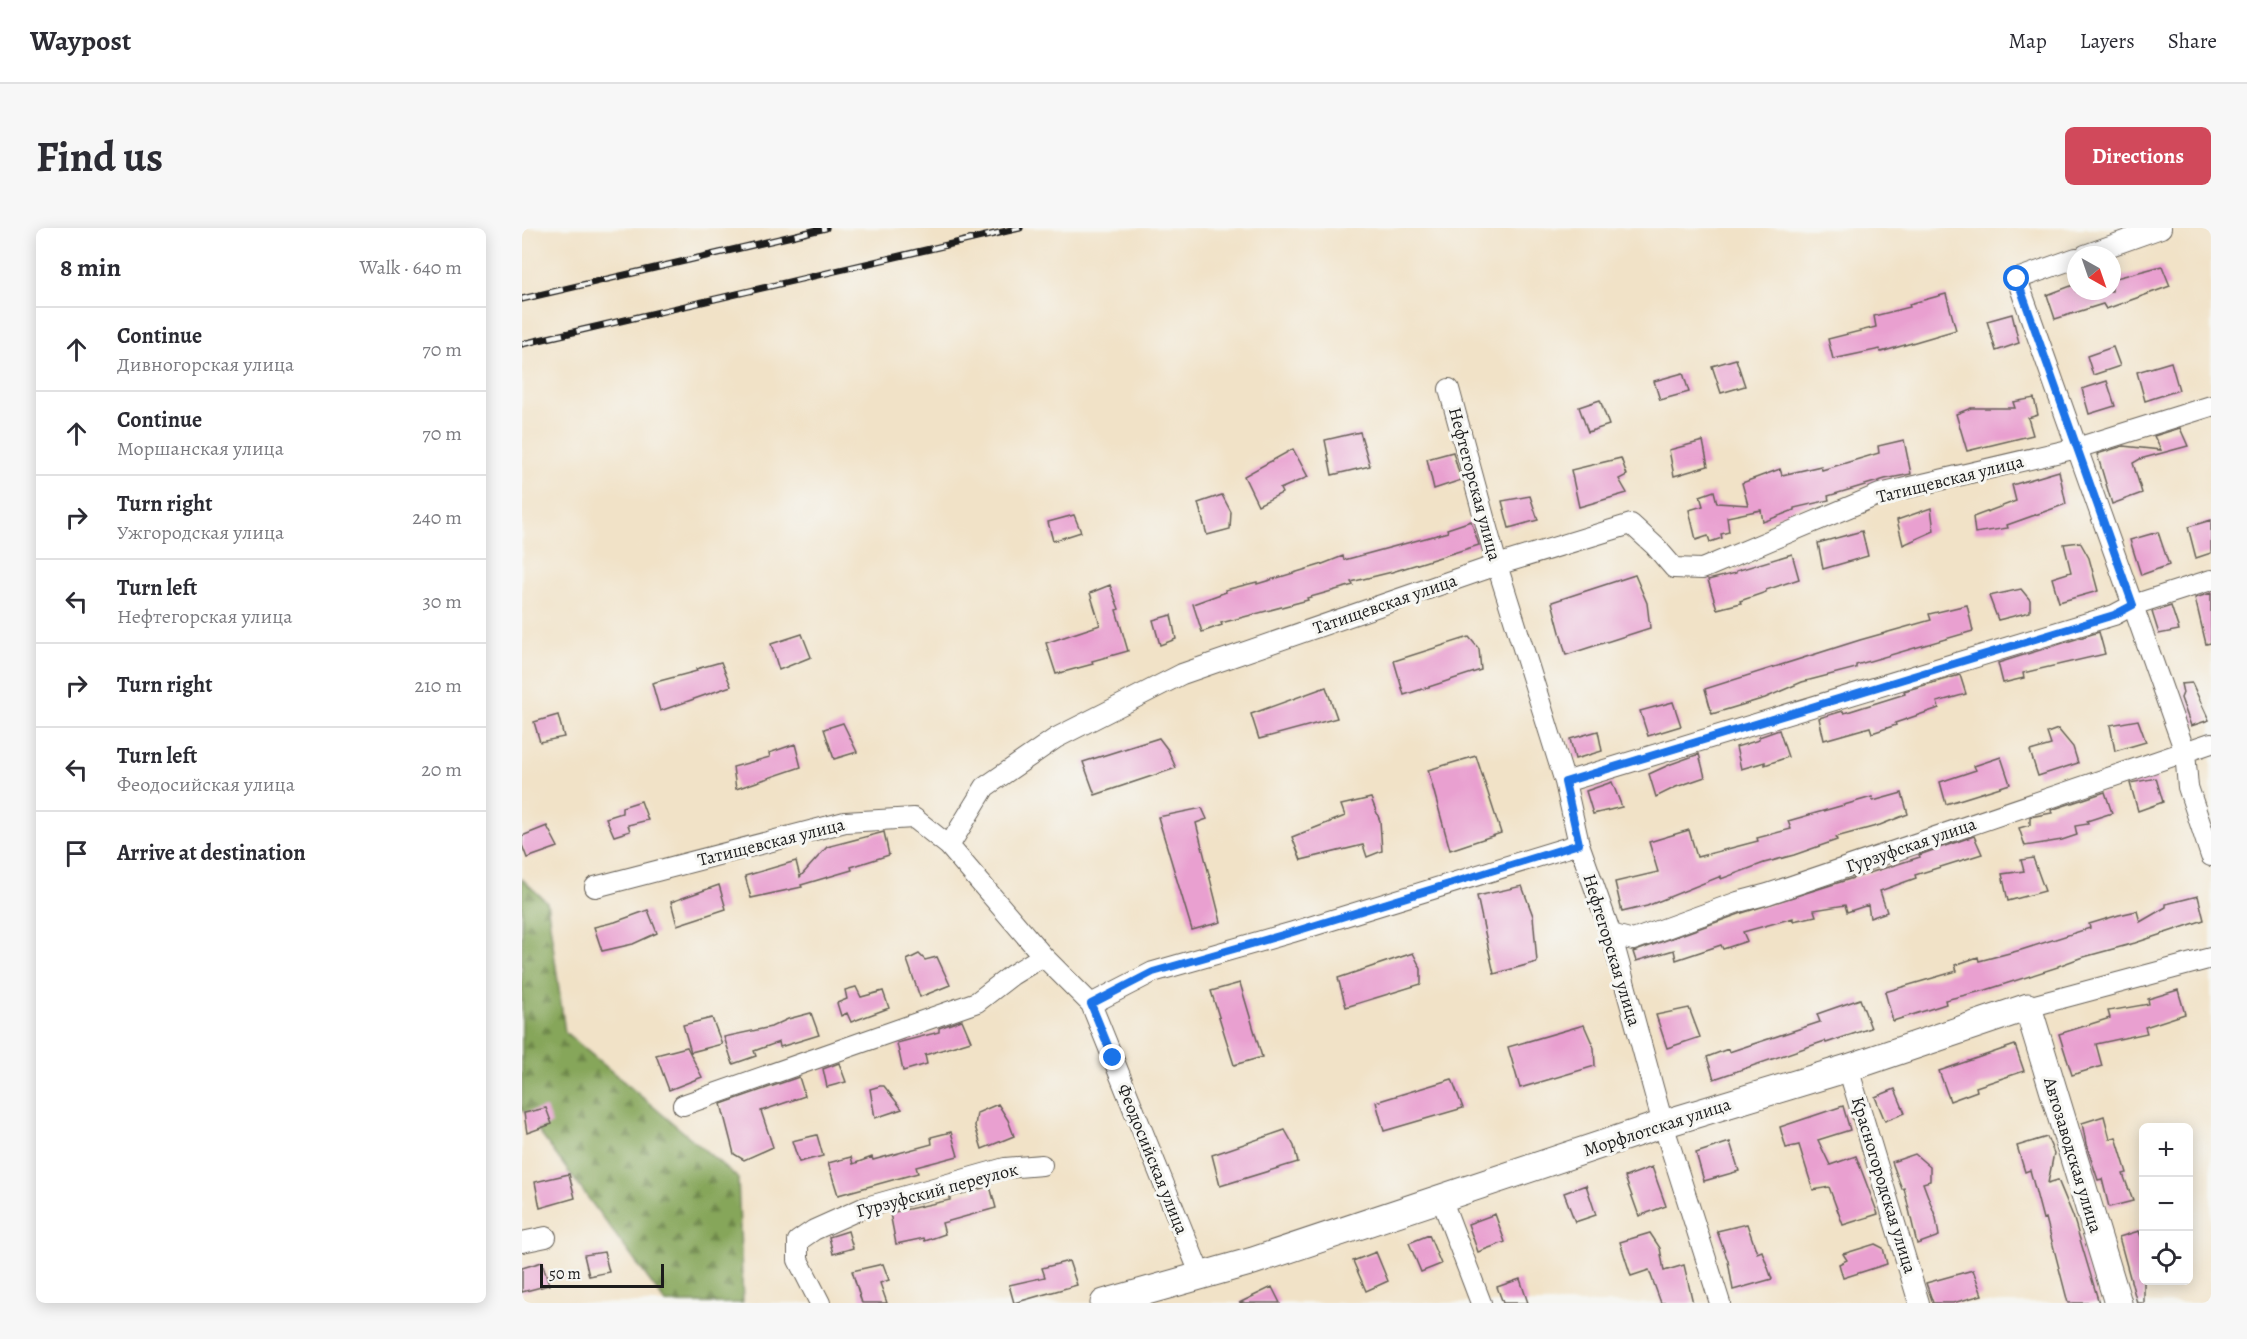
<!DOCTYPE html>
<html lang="en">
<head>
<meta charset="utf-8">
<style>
	:root { --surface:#fff; --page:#f7f7f7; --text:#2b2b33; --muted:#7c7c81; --line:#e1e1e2; --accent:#d1495b }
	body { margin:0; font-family:Alegreya,serif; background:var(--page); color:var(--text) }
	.controls { position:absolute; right:18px; bottom:18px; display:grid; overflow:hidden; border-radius:9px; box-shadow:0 3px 15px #0003 }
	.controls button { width:54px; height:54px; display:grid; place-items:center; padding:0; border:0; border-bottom:2px solid var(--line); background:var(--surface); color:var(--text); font:30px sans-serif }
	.compass { position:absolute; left:1545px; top:18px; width:54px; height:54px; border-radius:50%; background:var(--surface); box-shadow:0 3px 15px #0003; rotate:140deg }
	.scale { position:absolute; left:18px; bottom:15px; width:124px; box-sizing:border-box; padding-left:6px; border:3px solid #1c1c1c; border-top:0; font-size:16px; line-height:21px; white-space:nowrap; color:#1c1c1c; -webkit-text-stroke:4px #f6f6f2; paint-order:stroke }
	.stop { position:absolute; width:18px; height:18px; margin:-14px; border:4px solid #1a73e8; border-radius:50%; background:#fff }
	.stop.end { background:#1a73e8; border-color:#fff; box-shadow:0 2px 6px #0008 }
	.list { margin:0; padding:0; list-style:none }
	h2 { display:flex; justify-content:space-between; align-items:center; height:78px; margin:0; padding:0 24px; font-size:26px }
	h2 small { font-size:20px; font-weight:400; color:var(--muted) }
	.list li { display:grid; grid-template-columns:39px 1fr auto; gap:18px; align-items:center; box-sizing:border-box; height:84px; padding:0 24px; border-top:2px solid var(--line) }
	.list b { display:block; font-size:22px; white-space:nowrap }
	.list p { margin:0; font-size:20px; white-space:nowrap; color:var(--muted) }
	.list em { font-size:20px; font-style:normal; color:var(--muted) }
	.icon { flex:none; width:33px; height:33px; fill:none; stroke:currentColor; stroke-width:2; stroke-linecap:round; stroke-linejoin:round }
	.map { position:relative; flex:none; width:1689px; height:1075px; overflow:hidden; border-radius:9px }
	header { display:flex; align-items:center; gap:36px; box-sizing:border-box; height:84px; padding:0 30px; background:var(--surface); border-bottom:2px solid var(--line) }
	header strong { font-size:28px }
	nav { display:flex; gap:33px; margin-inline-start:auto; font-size:21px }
	.intro { display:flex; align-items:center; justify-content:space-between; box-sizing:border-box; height:144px; padding:0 36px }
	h1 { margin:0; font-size:42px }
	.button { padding:15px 27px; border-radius:9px; background:var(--accent); color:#fff; font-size:21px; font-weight:700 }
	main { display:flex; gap:36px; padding:0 36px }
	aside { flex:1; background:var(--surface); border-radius:9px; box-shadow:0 3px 15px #0003 }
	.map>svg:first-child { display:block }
</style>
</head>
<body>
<header>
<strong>Waypost</strong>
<nav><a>Map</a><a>Layers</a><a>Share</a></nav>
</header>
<div class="intro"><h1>Find us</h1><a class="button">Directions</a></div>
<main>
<aside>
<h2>8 min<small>Walk · 640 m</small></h2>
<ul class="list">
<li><svg class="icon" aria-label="ahead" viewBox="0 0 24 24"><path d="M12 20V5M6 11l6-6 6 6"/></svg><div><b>Continue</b><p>Дивногорская улица</p></div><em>70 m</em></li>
<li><svg class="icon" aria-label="ahead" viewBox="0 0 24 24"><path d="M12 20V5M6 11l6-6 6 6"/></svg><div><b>Continue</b><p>Моршанская улица</p></div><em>70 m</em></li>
<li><svg class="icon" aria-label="right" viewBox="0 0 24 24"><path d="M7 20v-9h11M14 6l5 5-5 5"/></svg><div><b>Turn right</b><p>Ужгородская улица</p></div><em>240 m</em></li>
<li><svg class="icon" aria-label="left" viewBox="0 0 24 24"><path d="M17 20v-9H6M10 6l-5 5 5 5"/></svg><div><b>Turn left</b><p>Нефтегорская улица</p></div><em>30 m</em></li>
<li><svg class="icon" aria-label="right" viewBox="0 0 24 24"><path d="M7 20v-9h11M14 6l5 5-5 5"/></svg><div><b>Turn right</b></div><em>210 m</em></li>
<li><svg class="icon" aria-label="left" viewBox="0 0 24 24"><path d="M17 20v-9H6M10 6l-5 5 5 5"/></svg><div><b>Turn left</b><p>Феодосийская улица</p></div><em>20 m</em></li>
<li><svg class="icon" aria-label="arrive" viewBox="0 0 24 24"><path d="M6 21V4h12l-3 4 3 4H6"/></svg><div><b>Arrive at destination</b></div></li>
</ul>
</aside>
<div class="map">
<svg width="1689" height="1075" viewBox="0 0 1689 1075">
	<defs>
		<pattern id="forest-firs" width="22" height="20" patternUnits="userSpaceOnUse" patternTransform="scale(1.5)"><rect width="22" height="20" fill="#86a65a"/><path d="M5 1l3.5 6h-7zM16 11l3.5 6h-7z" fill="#6d864a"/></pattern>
	</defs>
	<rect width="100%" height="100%" fill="#f6f6f2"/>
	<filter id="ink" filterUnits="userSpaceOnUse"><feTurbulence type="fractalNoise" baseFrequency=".0167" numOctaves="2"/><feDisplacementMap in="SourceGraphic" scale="12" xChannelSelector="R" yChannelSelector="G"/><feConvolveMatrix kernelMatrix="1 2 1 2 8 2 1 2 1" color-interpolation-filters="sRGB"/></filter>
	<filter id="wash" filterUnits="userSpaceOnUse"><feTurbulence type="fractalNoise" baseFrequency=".008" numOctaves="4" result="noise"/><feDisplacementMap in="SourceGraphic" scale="24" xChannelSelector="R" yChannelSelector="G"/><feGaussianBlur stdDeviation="1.35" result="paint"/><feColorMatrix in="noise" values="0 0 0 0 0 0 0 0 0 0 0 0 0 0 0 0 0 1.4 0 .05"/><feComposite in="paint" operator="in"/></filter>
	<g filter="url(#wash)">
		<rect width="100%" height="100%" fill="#f1e2c7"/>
		<path fill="url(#forest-firs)" stroke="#51613b" stroke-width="1.5" d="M0 651 25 674 43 804 216 950 221 1075H144L0 881Z"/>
		<g id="blocks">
			<path fill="#e9a0d0" d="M1640 38 1648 58 1584 81 1581 76 1533 91 1525 67 1554 56V63H1590V51Z
				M1424 66 1434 102 1359 124 1358 121 1311 131 1306 111 1354 99 1352 88 1388 79 1387 76Z
				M1490 86 1497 115 1474 123 1465 93Z
				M1591 119 1598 138 1571 147 1565 128Z
				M1214 131 1223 158 1199 165 1190 138Z
				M1649 134 1657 162 1623 173 1615 144Z
				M1161 145 1167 164 1138 172 1132 153Z
				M1585 153 1593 178 1567 186 1560 161Z
				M1512 170 1516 187 1506 190 1511 207 1445 223 1434 186 1449 180H1493L1491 174Z
				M1078 172 1087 197 1066 204 1057 179Z
				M1658 200 1666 218 1618 231 1611 235 1620 265 1590 276 1575 226 1601 218 1639 222 1632 208Z
				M838 204 848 238 810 247 803 212Z
				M1382 212 1389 246 1363 251 1306 268 1307 272 1272 280V282L1241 294 1239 282 1205 289 1207 304 1199 306 1200 310 1188 314 1186 308 1174 312 1167 282 1181 278 1178 268 1192 263 1195 275 1226 277 1220 255 1258 241 1260 247 1299 238 1300 242 1357 225 1356 218Z
				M1181 213 1186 238 1152 248 1147 222Z
				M771 221 786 249 758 261 760 265 736 277 722 248Z
				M931 224 939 252 912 261 905 231Z
				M1099 230 1105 247 1097 251 1105 265 1057 279 1049 242Z
				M1537 243 1544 276 1485 297 1486 300 1453 305 1451 289 1494 273 1490 257Z
				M700 267 709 284 708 301 685 307 676 275Z
				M1008 268 1016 292 987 300 980 273Z
				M1409 280 1412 303 1381 317 1375 292Z
				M552 287 559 304 531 313 526 294Z
				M1689 292V325L1674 330 1666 299Z
				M949 293 957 317 870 344 829 354 831 357 785 370 786 372 699 395 700 397 680 404 671 376 704 364 703 362 735 354V356L798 337 821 328 822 332 926 304 925 301Z
				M1340 303 1346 328 1301 341 1296 315Z
				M1636 304 1647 337 1619 347 1608 312Z
				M1558 314 1567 330 1576 363 1537 374 1530 350 1549 344 1542 316Z
				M1270 326 1277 351 1244 362V364L1218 373 1219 375 1195 381 1186 352 1214 345V343Z
				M1113 347 1125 375 1128 400 1044 427 1030 374Z
				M588 357 597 381 594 382 606 423 570 433 571 436 534 446 524 415 578 397 568 365Z
				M1499 361 1508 372V384L1476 392 1467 368Z
				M1689 365V415L1684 416 1673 370Z
				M1445 377 1451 403 1334 437V440L1280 454 1243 470 1190 486 1183 461 1338 412 1409 392 1407 386Z
				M1649 378 1657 402 1637 406 1630 384Z
				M649 387 654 411 638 417 631 392Z
				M1577 404 1583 426 1501 445 1502 450 1481 455 1476 435Z
				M280 406 289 429 257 442 249 416Z
				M947 409 957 421 959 442 882 467 872 433Z
				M199 434 209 458 138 483 130 455 175 443 174 441Z
				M1438 447 1444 466 1415 474 1417 480 1373 495 1374 497 1350 505 1348 499 1302 512 1297 490 1321 483 1322 485 1383 466 1382 463Z
				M1670 455 1687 492 1669 498 1659 470 1661 465 1659 456Z
				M804 459 815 490 737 511 729 486Z
				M1151 474 1159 498 1126 508 1118 483Z
				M36 487 42 509 18 514 12 494Z
				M1616 492 1624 514 1593 523 1588 497Z
				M321 495 335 524 312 531 302 501Z
				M1536 501 1551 519 1556 535 1516 548 1508 523 1529 517 1525 505Z
				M1257 502 1266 529 1243 537V534L1219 541 1214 519 1237 512V509Z
				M1076 503 1080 523 1053 531 1048 511Z
				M637 510 646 522 654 540 573 567 561 534Z
				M273 516 279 539 214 561 211 539 248 529 247 525Z
				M1177 526 1183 549 1154 559 1134 569 1127 546 1149 536Z
				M954 528 979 605 928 622 906 542Z
				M1479 529 1488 556 1424 576 1418 554 1454 542 1452 538Z
				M1634 550 1641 574 1616 583 1608 555Z
				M1090 554 1100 579 1071 586 1064 563Z
				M1583 564 1590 585 1565 593 1566 596 1553 598 1555 607 1540 612 1503 618 1497 600 1508 597V589L1530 585 1529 582Z
				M1380 565 1386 586 1358 597 1314 609 1315 612 1272 627 1242 635 1199 651V648L1125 678 1100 684 1093 654 1136 644 1127 614 1167 602 1175 629 1236 613 1235 610 1269 601 1266 593 1350 569 1351 573Z
				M849 570 858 593 860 623 845 629 841 617 779 632 770 609 823 588 819 577Z
				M119 573 126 592 106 597 108 603 92 608 84 590 100 585V579Z
				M680 580 685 591 674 595 699 694 670 702 636 589Z
				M25 598 36 619 5 630 0 617V608Z
				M362 604 367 627 329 639 330 642 279 657 280 659 229 670 223 648 274 633 278 649 305 619Z
				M1452 608 1460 626 1393 647 1394 650 1358 663 1365 684 1348 690 1346 677 1325 684 1323 677 1292 682 1294 688 1271 693V690L1221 704 1225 713 1201 721 1199 717 1154 732 1152 722 1114 733 1111 724 1220 685 1398 629 1397 627Z
				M1511 630 1523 663 1486 673 1480 646 1502 643 1499 632Z
				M197 657 204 681 155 697 149 674Z
				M1000 658 1011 688 1015 734 972 746 955 668Z
				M1676 668 1682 692 1613 715 1558 730 1536 738V739L1464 762 1423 772 1424 776 1371 793 1363 764 1435 743 1433 737 1456 729 1457 733 1499 722 1568 700 1567 696 1597 687 1615 683 1618 694 1644 679V676Z
				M126 682 135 705 111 716 80 723 72 699 93 694Z
				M891 725 899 741V756L824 779 816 750Z
				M397 726 403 732 415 729 428 757 398 769 385 732Z
				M718 755 740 829 712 837 689 763Z
				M334 759 339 769 361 763 367 780 329 794 325 785 319 788 315 775 325 771 323 762Z
				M1656 762 1663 786 1623 799 1625 805 1574 816 1580 838 1550 847 1537 806 1588 790 1586 783 1627 776 1626 771Z
				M1338 771 1349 800 1304 815 1303 813 1192 851 1185 829 1206 821 1207 824 1298 794 1295 786Z
				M1167 780 1178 809 1145 820 1134 787Z
				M289 785 297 807 258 819 257 814 232 823 234 828 211 836 202 809 249 799 266 791Z
				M190 790 200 816 169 824 161 797Z
				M440 792 449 813 403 827 405 836 381 843 375 815 417 804V800Z
				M1062 797 1072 820 1073 838 998 860 986 819Z
				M1493 817 1502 843 1454 859 1455 863 1428 873 1417 843Z
				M165 819 180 849 147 862 134 827Z
				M317 835 324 854 305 859 301 841Z
				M277 849 283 868 239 883 251 919 222 932 212 926 199 876Z
				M930 851 941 880 862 903 854 874Z
				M358 858H362L380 881 353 890 348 861Z
				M1373 861 1383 885 1363 893 1353 869Z
				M476 876 486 892 492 908 460 921 453 898 455 885Z
				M1321 878 1328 902 1296 912 1308 937 1334 928 1356 986 1321 997 1307 959 1291 962 1277 917 1264 920 1258 899Z
				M24 880 30 896 5 905 2 885Z
				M1582 888 1588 911 1594 909 1605 945 1601 946 1611 973 1587 979 1580 951 1576 952 1564 916 1560 895Z
				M763 902 772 918 776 934 698 958 690 927Z
				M429 904 436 928 394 939 396 945 316 967 306 935 329 929 331 936 350 929 351 932 410 916 409 909Z
				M295 907 301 928 277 934 270 913Z
				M1525 909 1532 925 1526 955 1536 952 1551 988 1577 1075H1546L1524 990 1521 991 1508 942 1503 944 1495 918Z
				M1208 914 1217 943 1182 953 1174 925Z
				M1393 926 1408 939V953L1401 955 1414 990 1417 1008 1395 1016 1382 960 1380 961 1370 934Z
				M1130 939 1144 978 1117 988 1103 949Z
				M47 946 53 970 18 980 13 954Z
				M1064 957 1074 987 1053 994 1042 965Z
				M468 958 474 980 420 995 423 1006 403 1013 402 1010 374 1016 368 985 428 972V969Z
				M973 986 983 1014 956 1024 946 996Z
				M1225 996 1235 1025 1240 1023 1250 1051 1211 1062 1206 1033 1195 1003Z
				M326 1003 331 1020 311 1026 307 1009Z
				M1617 1003 1622 1017V1075H1615L1597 1009Z
				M1128 1005 1138 1020 1142 1043 1162 1037 1171 1075H1139L1127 1042 1109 1048 1098 1014Z
				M907 1007 919 1036 899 1044 887 1015Z
				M1353 1016 1361 1020 1365 1036 1321 1050 1317 1036 1325 1032 1321 1026Z
				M82 1024 87 1044 67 1048 62 1027Z
				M854 1024 866 1053 844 1063 831 1033Z
				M547 1033 555 1057 492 1075 487 1057 523 1049 520 1040Z
				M20 1034 27 1057 0 1064V1040Z
				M361 1036 367 1052 358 1055 365 1075H340L330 1043Z
				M1451 1042 1460 1067 1431 1075H1411L1404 1055Z
				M998 1051 1006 1075H981L975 1059Z
				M750 1059 758 1075H717Z"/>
		</g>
	</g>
	<g filter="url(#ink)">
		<use href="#blocks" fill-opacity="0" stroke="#676158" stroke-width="1.5"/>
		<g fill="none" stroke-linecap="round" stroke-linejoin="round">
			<g stroke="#676158" stroke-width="22">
				<path id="street" d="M1563 27 1639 0
					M1554 30 1495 51 1663 524 1666 559 1689 628
					M927 161 975 337 1043 554 1057 616 1089 706 1141 896 1198 1075
					M1043 554 1592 387 1611 377 1689 352
					M427 618 521 728 569 776 679 1048
					M73 659 323 594 392 590 427 618 463 559 534 510 660 446 975 337 1109 296 1133 318 1152 340 1180 341 1358 266 1555 220 1689 178
					M1089 706 1111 712 1216 674 1246 666 1689 515
					M569 776 631 744 771 704 1057 616
					M1506 779 1689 730
					M1326 840 1397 1075
					M161 877 455 774 490 747 521 728
					M919 970 959 1075
					M0 1014 24 1009
					M298 1075 276 1032V1013L292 1002 341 980 483 940 520 937"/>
			</g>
			<g stroke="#676158" stroke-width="29">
				<path id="secondary" d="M582 1075 731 1033 1141 896 1326 840 1506 779 1596 1075"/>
			</g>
			<use href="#street" stroke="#fff" stroke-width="20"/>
			<use href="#secondary" stroke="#fff" stroke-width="27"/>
			<g stroke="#1c1c1c" stroke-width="7">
				<path id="rail" d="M0 71 304 0
					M0 116 498 0"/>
			</g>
			<use href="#rail" stroke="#f6f6f2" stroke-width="4.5" stroke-dasharray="14" stroke-linecap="butt"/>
		</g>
	</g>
	<g fill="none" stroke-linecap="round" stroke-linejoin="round" filter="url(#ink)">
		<path stroke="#1a73e8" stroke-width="8" d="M591 830 569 776 631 744 771 704 1057 616 1043 554 1592 387 1611 377 1495 51"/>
	</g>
	<g text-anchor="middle" stroke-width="6" stroke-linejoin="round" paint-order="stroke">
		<g font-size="18" fill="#1c1c1c" stroke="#f6f6f2">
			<text transform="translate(1428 251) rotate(-14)" y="6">Татищевская улица</text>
			<text transform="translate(953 256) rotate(75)" y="6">Нефтегорская улица</text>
			<text transform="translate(863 376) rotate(-19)" y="6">Татищевская улица</text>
			<text transform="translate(249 614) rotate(-14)" y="6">Татищевская улица</text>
			<text transform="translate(1389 617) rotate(-19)" y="6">Гурзуфская улица</text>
			<text transform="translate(1090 722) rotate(73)" y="6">Нефтегорская улица</text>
			<text transform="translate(1135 899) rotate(-18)" y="6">Морфлотская улица</text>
			<text transform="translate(1551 927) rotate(73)" y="6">Автозаводская улица</text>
			<text transform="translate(631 931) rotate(68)" y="6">Феодосийская улица</text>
			<text transform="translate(1362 957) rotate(73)" y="6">Красногородская улица</text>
			<text transform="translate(415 962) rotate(-15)" y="6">Гурзуфский переулок</text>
		</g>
	</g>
</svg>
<div class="controls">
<button>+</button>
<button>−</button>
<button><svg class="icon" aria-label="locate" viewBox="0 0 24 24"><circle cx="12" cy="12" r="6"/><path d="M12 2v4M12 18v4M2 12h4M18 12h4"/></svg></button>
</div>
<svg class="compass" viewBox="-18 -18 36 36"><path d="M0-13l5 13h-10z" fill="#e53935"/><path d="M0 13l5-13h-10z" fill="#7c7c81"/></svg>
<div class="scale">50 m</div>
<div class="stop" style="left:1495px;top:51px"></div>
<div class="stop end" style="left:591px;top:830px"></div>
</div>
</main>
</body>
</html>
